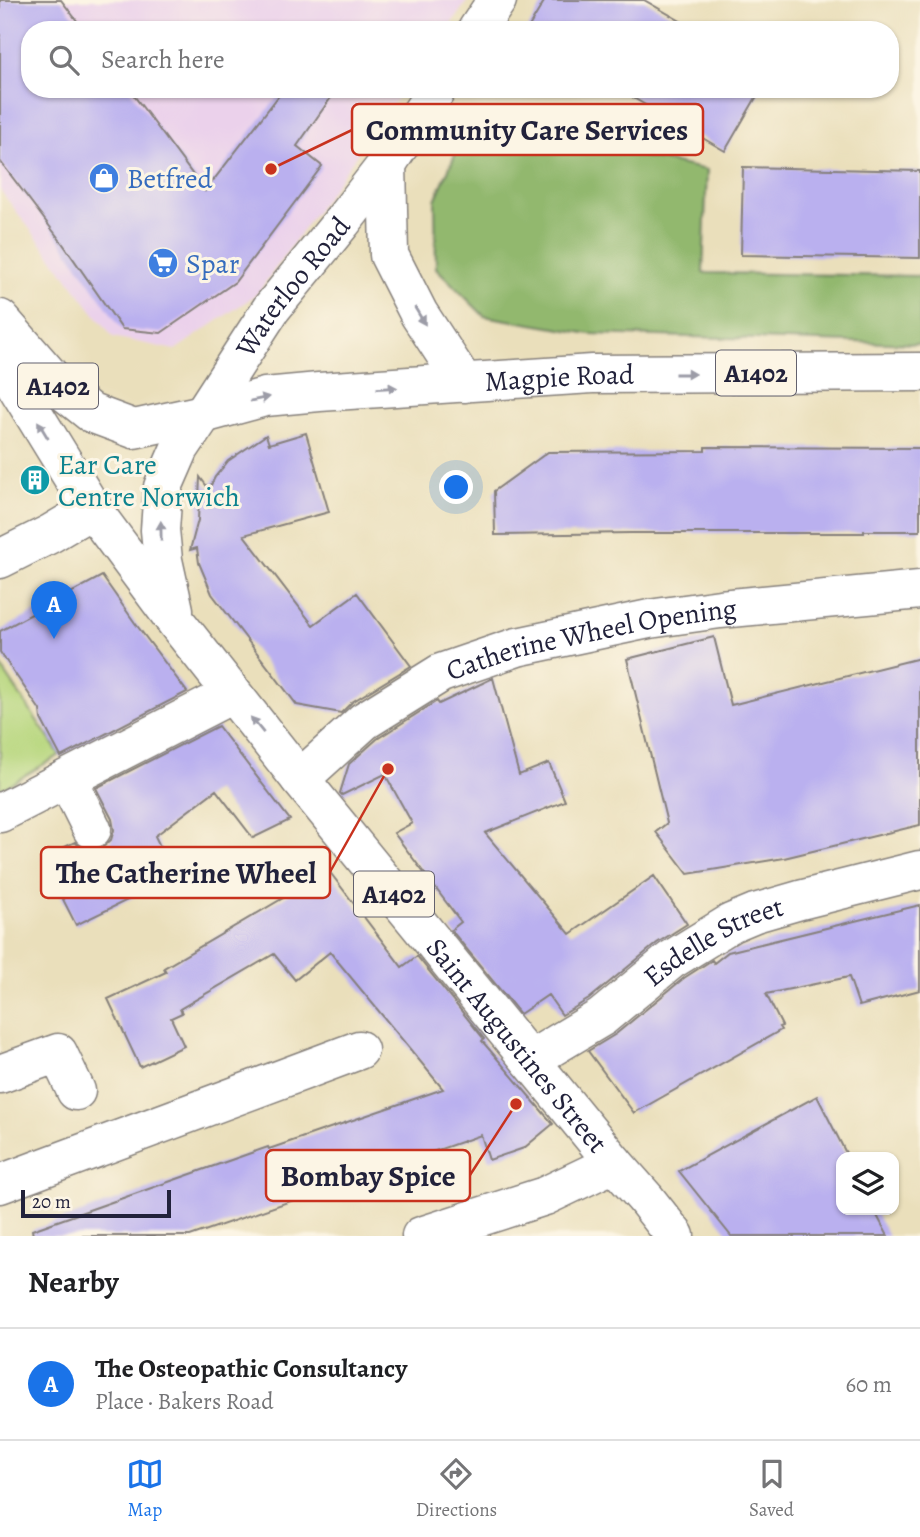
<!DOCTYPE html>
<html lang="en">
<head>
<meta charset="utf-8">
<style>
	:root { --surface:#fff; --page:#f2f2f2; --text:#202124; --muted:#757577; --line:#e0e0e0; --accent:#1a73e8 }
	body { margin:0; font-family:Alegreya,serif; background:var(--page); color:var(--text) }
	.controls { position:absolute; right:21px; bottom:21px; display:grid; overflow:hidden; border-radius:14px; box-shadow:0 2px 5px #0004 }
	.controls button { width:63px; height:63px; display:grid; place-items:center; padding:0; border:0; border-bottom:2px solid var(--line); background:var(--surface); color:var(--text); font:35px sans-serif }
	.scale { position:absolute; left:21px; bottom:18px; width:150px; box-sizing:border-box; padding-left:7px; border:4px solid #22223b; border-top:0; font-size:19px; line-height:24px; white-space:nowrap; color:#22223b; -webkit-text-stroke:5px #fcf5e5; paint-order:stroke }
	.you { position:absolute; left:457px; top:488px; width:24px; height:24px; margin:-18px; border:5px solid #fff; border-radius:50%; background:#1a73e8; box-shadow:0 0 0 10px #1a73e833 }
	.badge { display:grid; place-items:center; width:46px; height:46px; border-radius:50%; background:var(--accent); color:#fff; font-size:23px; font-weight:700 }
	.pin { position:absolute; translate:-50% -58px; filter:drop-shadow(0 2px 4px #0008) }
	.pin::after { content:''; position:absolute; top:37px; width:24px; height:21px; background:inherit; clip-path:polygon(0 0,100% 0,50% 100%) }
	.list { margin:0; padding:0; list-style:none }
	h2 { display:flex; justify-content:space-between; align-items:center; height:91px; margin:0; padding:0 28px; font-size:30px }
	h2 small { font-size:23px; font-weight:400; color:var(--muted) }
	.list li { display:grid; grid-template-columns:46px 1fr auto; gap:21px; align-items:center; box-sizing:border-box; height:112px; padding:0 28px; border-top:2px solid var(--line) }
	.list b { display:block; font-size:26px; white-space:nowrap }
	.list p { margin:0; font-size:23px; white-space:nowrap; color:var(--muted) }
	.list em { font-size:23px; font-style:normal; color:var(--muted) }
	.icon { flex:none; width:38px; height:38px; fill:none; stroke:currentColor; stroke-width:2; stroke-linecap:round; stroke-linejoin:round }
	.map { position:relative; flex:none; width:920px; height:1236px; overflow:hidden }
	.search { position:absolute; background:var(--surface); box-shadow:0 2px 5px #0004; left:21px; right:21px; top:21px; height:77px; display:flex; align-items:center; gap:18px; box-sizing:border-box; padding:0 24px; border-radius:28px; color:var(--muted); font-size:26px }
	.sheet { height:203px; background:var(--surface) }
	nav { display:flex; justify-content:space-around; align-items:center; box-sizing:border-box; height:98px; border-top:2px solid var(--line); background:var(--surface); font-size:19px; color:var(--muted) }
	nav a { display:grid; justify-items:center; gap:4px }
	nav .on { color:var(--accent) }
	.map>svg:first-child { display:block }
</style>
</head>
<body>
<div class="map">
<svg width="920" height="1236" viewBox="0 0 920 1236">
	<rect width="100%" height="100%" fill="#fcf5e5"/>
	<filter id="ink" filterUnits="userSpaceOnUse"><feTurbulence type="fractalNoise" baseFrequency=".0143" numOctaves="2"/><feDisplacementMap in="SourceGraphic" scale="14" xChannelSelector="R" yChannelSelector="G"/><feConvolveMatrix kernelMatrix="1 2 1 2 8 2 1 2 1" color-interpolation-filters="sRGB"/></filter>
	<filter id="wash" filterUnits="userSpaceOnUse"><feTurbulence type="fractalNoise" baseFrequency=".00686" numOctaves="4" result="noise"/><feDisplacementMap in="SourceGraphic" scale="28" xChannelSelector="R" yChannelSelector="G"/><feGaussianBlur stdDeviation="1.57" result="paint"/><feColorMatrix in="noise" values="0 0 0 0 0 0 0 0 0 0 0 0 0 0 0 0 0 1.4 0 .05"/><feComposite in="paint" operator="in"/></filter>
	<g filter="url(#wash)">
		<rect width="100%" height="100%" fill="#eadfbb"/>
		<path fill="#ebd1eb" d="M0 0H468L447 30H30V89H404L257 294 175 350 113 337 0 190Z"/>
		<path fill="#b8d77f" stroke="#6d7c5d" stroke-width="2" d="M0 665 60 755 0 790Z"/>
		<path fill="#92b86e" stroke="#5a6d54" stroke-width="2" d="M471 119 707 170 703 273 920 276V344L590 334 484 316 436 268 435 200Z"/>
		<g id="blocks">
			<path fill="#bab0ef" d="M0 0H61L84 30H30V89H129L205 191 284 89H337L297 146 322 166 235 282 161 333 122 329 63 244 0 161Z
				M545 0H644L696 30H527Z
				M618 89H761L725 151Z
				M743 167 920 171V258L741 255Z
				M306 433 329 512 244 535 313 625 357 593 411 666 352 702 341 713 297 705 212 594 199 563 197 548 190 550 198 520 200 477 209 489 215 477 228 461 266 435 269 444Z
				M705 447 920 448V531H864V533H631L495 535 494 491 548 452 705 451Z
				M102 576 135 623 187 692 61 757 41 719 40 710 0 652V631Z
				M714 637 731 705 920 658V825L784 858 688 874 656 832 667 823 627 659Z
				M493 678 519 775 549 763 565 801 485 833 570 934 654 876 687 924 657 943 589 999 562 1015 548 995 520 1014 451 930 461 922 394 833 412 823 385 774 342 795 340 793 349 764 377 739 437 701 439 704Z
				M218 726 290 820 253 838 216 790 155 836 175 877 76 925 42 858 75 842 81 848 90 851 102 848 111 840 114 830 112 819 96 788Z
				M329 871 402 967 417 956 484 1039 482 1041 553 1124 524 1148 489 1160 481 1135 190 1236H33L32 1230 268 1147 269 1149 443 1089 330 952 295 980 274 954 180 1009 182 1013 171 1018 184 1046 140 1067 108 999 166 972 164 968Z
				M920 905V990L859 1006 849 977 766 994 782 1026 779 1027 781 1030 634 1113 588 1051 616 1034 684 978 712 960 714 963 728 952Z
				M817 1096 848 1157H841V1210H874L888 1236H731L679 1171Z"/>
		</g>
	</g>
	<g filter="url(#ink)">
		<use href="#blocks" fill-opacity="0" stroke="#86807b" stroke-width="2"/>
		<g fill="none" stroke-linecap="round" stroke-linejoin="round">
			<g stroke="#86807b" stroke-width="41">
				<g id="minor">
					<path d="M477 30 497 0"/>
					<path d="M387 164 389 255 419 314 464 383"/>
					<path id="s1" d="M203 414 271 309 342 222 387 164 437 89"/>
					<path d="M0 559 50 534 92 509"/>
					<path d="M67 779 92 829"/>
					<path id="s2" d="M300 779 364 721 441 673 517 647 649 619 720 609 920 590"/>
					<path d="M0 813 232 694"/>
					<path id="s3" d="M530 1060 602 1017 671 960 731 923 755 913 800 900 920 870"/>
					<path d="M0 1074 58 1053 76 1091"/>
					<path d="M0 1184 359 1050"/>
					<path d="M421 1236 545 1196 614 1163"/>
				</g>
			</g>
			<g stroke="#86807b" stroke-width="41">
				<g id="major">
					<path id="s4" d="M0 319 61 389 91 413 134 429 203 414 265 397 319 392 592 374 920 372"/>
					<path id="s5" d="M0 356 3 364 92 509 176 622 300 779 614 1163 645 1198 675 1236"/>
					<path d="M174 610 163 560 160 530 163 487 180 448 203 414"/>
				</g>
			</g>
			<use href="#minor" stroke="#fff" stroke-width="38"/>
			<use href="#major" stroke="#fff" stroke-width="38"/>
		</g>
		<defs><path id="oneway-solid" d="M-6-.8H1V-3.2L6.5 0L1 3.2V.8H-6Z" transform="scale(1.75)"/></defs>
		<g fill="#9c9ca7">
			<use href="#oneway-solid" transform="translate(420 316) rotate(59)"/>
			<use href="#oneway-solid" transform="translate(685 374)"/>
			<use href="#oneway-solid" transform="translate(387 388) rotate(-3)"/>
			<use href="#oneway-solid" transform="translate(260 399) rotate(-12)"/>
			<use href="#oneway-solid" transform="translate(43 430) rotate(-121)"/>
			<use href="#oneway-solid" transform="translate(161 531) rotate(-91)"/>
			<use href="#oneway-solid" transform="translate(257 725) rotate(-129)"/>
		</g>
	</g>
	<defs>
		<g id="shop-disc" transform="scale(1.575)"><circle r="9.5" fill="#3f7fe0" stroke="#fcf5e5"/><path d="M-5-2.5h2.3a2.7 3.5 0 0 1 5.4 0H5L5.5 6h-11ZM-1.5-2.5h3a1.5 2.3 0 0 0-3 0Z" fill="#fff"/></g>
		<g id="supermarket-disc" transform="scale(1.575)"><circle r="9.5" fill="#3f7fe0" stroke="#fcf5e5"/><path d="M-6-5.5h2.5l.6 2H6L4.5 2H-2.5L-4.4-4H-6ZM-1.5 3.2a1.3 1.3 0 1 0 .1 0ZM3 3.2a1.3 1.3 0 1 0 .1 0Z" fill="#fff"/></g>
		<g id="building-disc" transform="scale(1.575)"><circle r="9.5" fill="#0f9aa8" stroke="#fcf5e5"/><path d="M-4-6H4V6H1V3H-1V6H-4ZM-2.5-4.3h1.7v1.8h-1.7ZM.8-4.3h1.7v1.8H.8ZM-2.5-1h1.7V.8h-1.7ZM.8-1h1.7V.8H.8Z" fill="#fff"/></g>
	</defs>
	<g fill-rule="evenodd">
		<use href="#shop-disc" x="104" y="178"/>
		<use href="#supermarket-disc" x="163" y="263"/>
		<use href="#building-disc" x="35" y="480"/>
	</g>
	<g text-anchor="middle" stroke-width="6" stroke-linejoin="round" paint-order="stroke">
		<g fill="#fcf5e5" stroke="#63616e" stroke-width="2">
			<rect x="716" y="350.5" width="80" height="45" rx="5"/>
			<rect x="18" y="363.5" width="80" height="45" rx="5"/>
			<rect x="354" y="871.5" width="80" height="45" rx="5"/>
		</g>
		<g font-size="26" font-weight="bold" fill="#22223b">
			<text x="756" y="382">A1402</text>
			<text x="58" y="395">A1402</text>
			<text x="394" y="903">A1402</text>
		</g>
		<g font-size="28" fill="#366cbe" stroke="#fcf5e5" text-anchor="start">
			<text x="127" y="188">Betfred</text>
			<text x="186" y="273">Spar</text>
		</g>
		<g font-size="28" fill="#22223b" stroke="#fcf5e5">
			<text dy="10" stroke="none"><textPath href="#s1" startOffset="156">Waterloo Road</textPath></text>
			<text dy="10" stroke="none"><textPath href="#s4" startOffset="607">Magpie Road</textPath></text>
			<text dy="10" stroke="none"><textPath href="#s2" startOffset="332">Catherine Wheel Opening</textPath></text>
			<text dy="10" stroke="none"><textPath href="#s3" startOffset="220">Esdelle Street</textPath></text>
			<text dy="10" stroke="none"><textPath href="#s5" startOffset="863">Saint Augustines Street</textPath></text>
		</g>
		<g font-size="28" fill="#0d838f" stroke="#fcf5e5" text-anchor="start">
			<text x="58" y="474">Ear Care<tspan x="58" dy="32">Centre Norwich</tspan></text>
		</g>
	</g>
	<path fill="none" stroke="#c8321e" stroke-width="2.5" d="M271 169L352 130M388 769L330 872M516 1104L470 1175"/>
	<g fill="#c8321e" stroke="#fcf5e5" stroke-width="2.5">
		<circle cx="271" cy="169" r="7"/>
		<circle cx="388" cy="769" r="7"/>
		<circle cx="516" cy="1104" r="7"/>
	</g>
	<g fill="#fcf5e5" stroke="#c8321e" stroke-width="2.5">
		<rect x="352" y="104" width="351" height="51" rx="7"/>
		<rect x="41" y="847" width="289" height="51" rx="7"/>
		<rect x="266" y="1150" width="204" height="51" rx="7"/>
	</g>
	<g font-size="30" text-anchor="middle" font-weight="bold" fill="#22223b">
		<text x="527" y="140">Community Care Services</text>
		<text x="186" y="883">The Catherine Wheel</text>
		<text x="368" y="1186">Bombay Spice</text>
	</g>
</svg>
<div class="controls">
<button><svg class="icon" aria-label="layers" viewBox="0 0 24 24"><path d="M12 4l9 5-9 5-9-5zM3 14l9 5 9-5"/></svg></button>
</div>
<div class="scale">20 m</div>
<div class="you"></div>
<div class="pin badge" style="left:54px;top:639px">A</div>
<div class="search"><svg class="icon" aria-label="search" viewBox="0 0 24 24"><circle cx="10" cy="10" r="6"/><path d="M15 15l6 6"/></svg>Search here</div>
</div>
<section class="sheet">
<h2>Nearby<small></small></h2>
<ul class="list">
<li><span class="badge">A</span><div><b>The Osteopathic Consultancy</b><p>Place · Bakers Road</p></div><em>60 m</em></li>
</ul>
</section>
<nav>
<a class="on"><svg class="icon" aria-label="map" viewBox="0 0 24 24"><path d="M3 6l6-2 6 2 6-2v14l-6 2-6-2-6 2zM9 4v14M15 6v14"/></svg>Map</a>
<a><svg class="icon" aria-label="directions" viewBox="0 0 24 24"><path d="M12 3l9 9-9 9-9-9zM9 14v-3h6M13 9l2 2-2 2"/></svg>Directions</a>
<a><svg class="icon" aria-label="saved" viewBox="0 0 24 24"><path d="M7 4h10v16l-5-4-5 4z"/></svg>Saved</a>
</nav>
</body>
</html>
